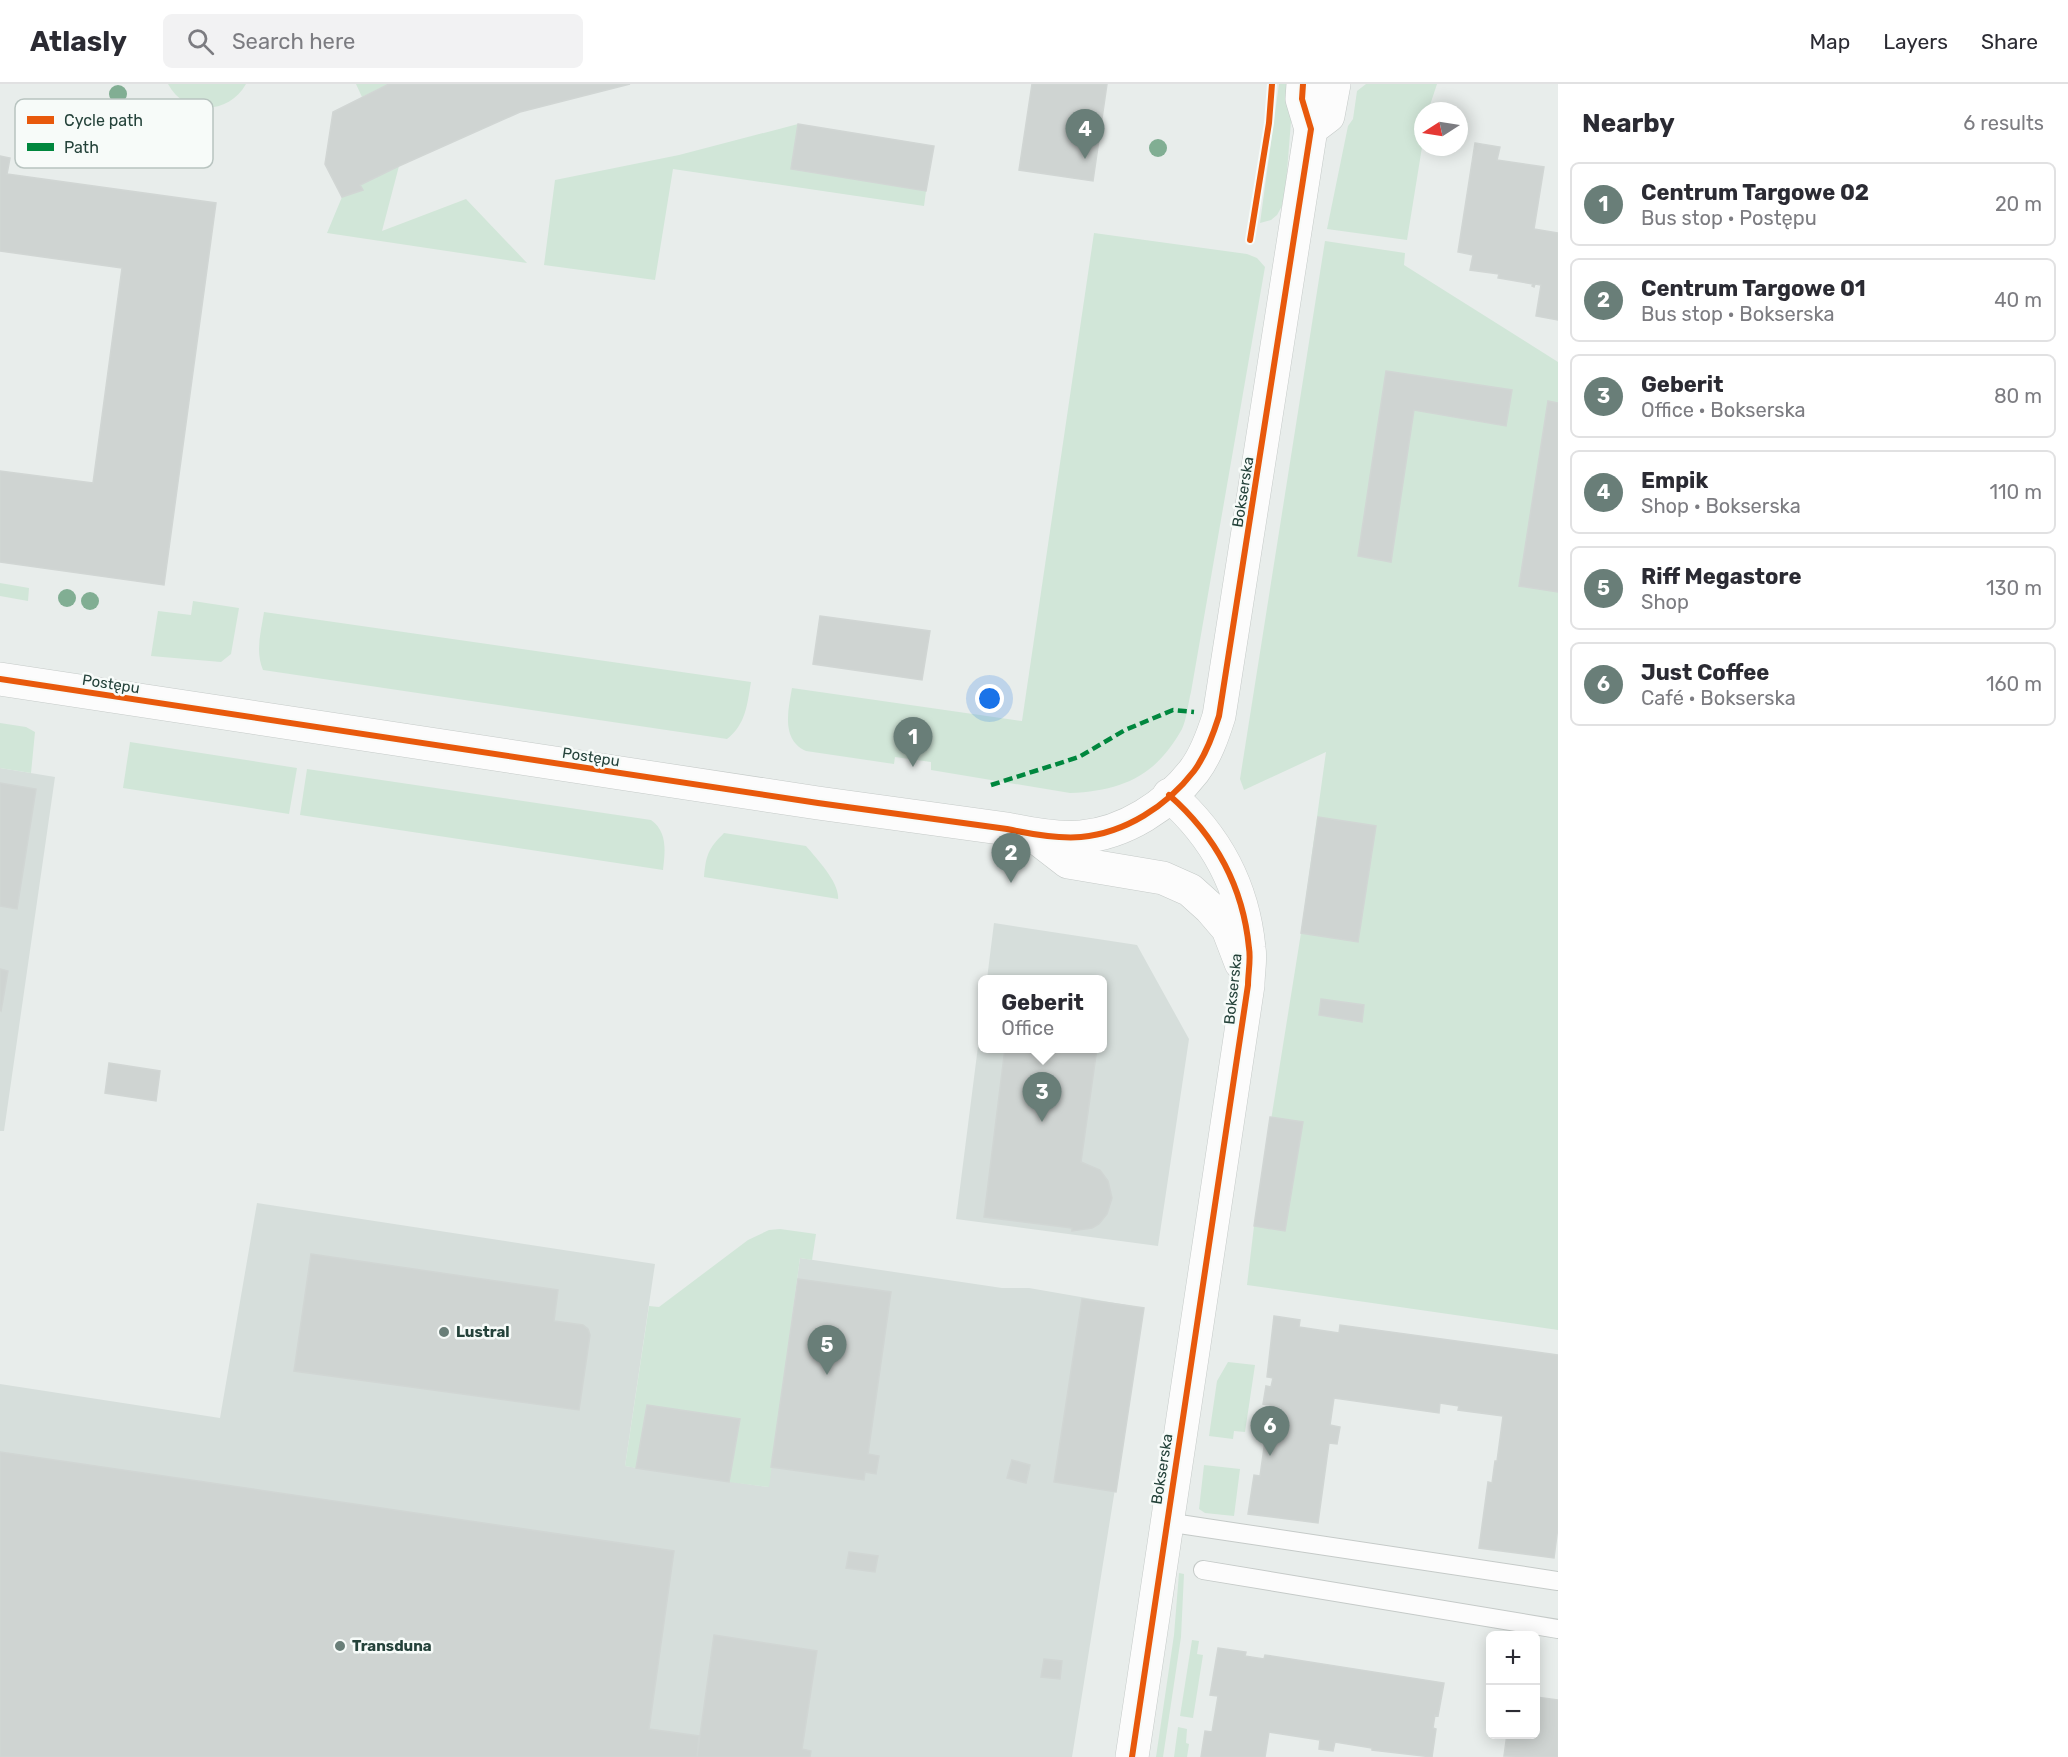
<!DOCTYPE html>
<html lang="en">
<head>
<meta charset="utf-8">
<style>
	:root { --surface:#fff; --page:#f2f2f3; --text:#2b2b33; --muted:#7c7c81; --line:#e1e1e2; --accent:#697e78 }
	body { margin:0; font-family:Rubik,sans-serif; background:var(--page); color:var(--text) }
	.controls { position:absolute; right:18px; bottom:18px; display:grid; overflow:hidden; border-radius:9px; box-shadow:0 3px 15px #0003 }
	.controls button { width:54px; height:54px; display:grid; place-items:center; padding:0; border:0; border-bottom:2px solid var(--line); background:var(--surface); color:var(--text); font:30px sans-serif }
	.compass { position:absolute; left:1414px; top:18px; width:54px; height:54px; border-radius:50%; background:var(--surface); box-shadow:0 3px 15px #0003; rotate:258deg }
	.you { position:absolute; left:990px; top:615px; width:21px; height:21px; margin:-15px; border:4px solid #fff; border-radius:50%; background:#1a73e8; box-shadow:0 0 0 9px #1a73e833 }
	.badge { display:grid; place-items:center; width:39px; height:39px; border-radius:50%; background:var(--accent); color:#fff; font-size:20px; font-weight:700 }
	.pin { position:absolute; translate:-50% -50px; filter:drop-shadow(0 2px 3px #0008) }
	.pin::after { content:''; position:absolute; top:32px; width:21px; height:18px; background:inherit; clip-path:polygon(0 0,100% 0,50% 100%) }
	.popup { position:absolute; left:978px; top:891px; width:129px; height:78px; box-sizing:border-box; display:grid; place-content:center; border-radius:9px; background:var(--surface); filter:drop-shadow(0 2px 4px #0005); font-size:20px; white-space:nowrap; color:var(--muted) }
	.popup b { font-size:22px; color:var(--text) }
	.popup::after { content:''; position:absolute; left:50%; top:100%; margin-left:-12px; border:12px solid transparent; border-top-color:var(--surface) }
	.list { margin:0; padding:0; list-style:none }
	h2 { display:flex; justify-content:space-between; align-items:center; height:78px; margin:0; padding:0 24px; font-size:26px }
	h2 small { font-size:20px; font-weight:400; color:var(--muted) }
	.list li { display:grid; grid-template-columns:39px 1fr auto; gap:18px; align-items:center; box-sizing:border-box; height:84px; margin:0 12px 12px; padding:0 12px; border:2px solid var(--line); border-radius:9px }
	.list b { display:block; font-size:22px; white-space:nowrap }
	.list p { margin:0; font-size:20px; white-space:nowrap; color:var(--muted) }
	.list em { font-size:20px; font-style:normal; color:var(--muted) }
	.icon { flex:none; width:33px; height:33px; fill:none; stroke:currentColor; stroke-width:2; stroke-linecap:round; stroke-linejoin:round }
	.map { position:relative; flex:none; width:1558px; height:1673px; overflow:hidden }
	header { display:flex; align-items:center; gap:36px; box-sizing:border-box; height:84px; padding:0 30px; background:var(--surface); border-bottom:2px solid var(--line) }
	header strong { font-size:28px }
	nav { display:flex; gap:33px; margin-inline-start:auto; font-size:21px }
	.search { width:420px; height:54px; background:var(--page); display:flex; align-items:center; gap:15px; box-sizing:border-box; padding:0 21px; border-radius:9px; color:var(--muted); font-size:22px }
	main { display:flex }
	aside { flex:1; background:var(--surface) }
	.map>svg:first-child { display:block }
</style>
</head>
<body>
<header>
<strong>Atlasly</strong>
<div class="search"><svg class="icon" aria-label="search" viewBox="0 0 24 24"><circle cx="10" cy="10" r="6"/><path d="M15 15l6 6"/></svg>Search here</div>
<nav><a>Map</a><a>Layers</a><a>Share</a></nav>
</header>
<main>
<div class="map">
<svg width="1558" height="1673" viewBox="0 0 1558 1673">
	<rect width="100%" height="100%" fill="#e8edeb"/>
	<path fill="#d6dedb" d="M0 684 55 693 4 1047H0Z
		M994 839 1137 861 1189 955 1158 1162 956 1135 982 931V964H1102V896L987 895Z
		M257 1119 655 1180 625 1382 768 1403 800 1174 1002 1204H1029L1144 1224 1072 1673H0V1300L220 1334Z"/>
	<path fill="#d1e6d8" d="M168 0H246C229 31 185 32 168 0Z
		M356 0H389L362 13Z
		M1279 0H1294L1286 100 1282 122 1277 131 1271 136 1260 139Z
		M1366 0H1437L1428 27H1423V57L1407 156 1327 145 1348 42 1353 35 1357 7Z
		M798 40 791 85 926 107 924 122 673 85 655 196 544 181 555 96 679 71Z
		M399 82 382 147 466 115 527 179 327 149 342 113 362 106 360 101Z
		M1094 149 1247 170 1257 174 1265 183 1191 608C1188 619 1187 634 1182 645 1156 692 1122 707 1070 709L931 686V678L895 673 894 680 806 667C781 656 788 626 792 604L1022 637Z
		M1325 157 1405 169 1404 181 1558 278V1246L1247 1201 1254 1142 1301 849 1326 668 1244 706 1240 695Z
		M0 499 29 504 28 517 0 512Z
		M193 517 239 524 231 570 221 578 151 572 158 527 191 531Z
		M264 528 751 598C747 621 746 640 727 655L263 586C255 567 261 548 264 528Z
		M0 639 26 643 35 648 31 689 0 684Z
		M130 658 297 684 289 730 123 704Z
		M307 685 651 736C668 748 665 768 663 786L300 731Z
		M724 749 806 762C817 775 840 799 838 815L704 793C706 771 708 765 724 749Z
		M780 1145 816 1150 812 1176 800 1174 769 1403 729 1398 740 1335 647 1321 636 1384 625 1382 649 1222 659 1223 748 1156 769 1146Z
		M1228 1278 1255 1281 1245 1348 1234 1347 1233 1355 1209 1352 1217 1297Z
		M1204 1381 1240 1385 1234 1432 1205 1429 1199 1425Z
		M1179 1489 1184 1490 1181 1553 1163 1673H1156L1174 1551Z
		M1192 1556 1199 1557 1197 1570 1203 1571 1193 1634 1180 1632Z
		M1178 1643 1187 1645 1186 1659 1189 1660 1187 1673H1174Z"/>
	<path fill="#cfd4d2" stroke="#d1d6d4" stroke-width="1.5" d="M389 0H630L520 28 399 82 360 101 363 106 342 113 325 80 333 28Z
		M1032 0H1107L1093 97 1019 86Z
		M798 40 934 62 926 107 791 85Z
		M1475 59 1500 63 1497 76 1544 83 1534 145 1558 149V236L1536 232 1541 201 1535 200 1534 203 1532 202 1533 200 1498 194 1499 190 1470 186 1473 171 1458 168Z
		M0 72 10 74 7 90 216 119 164 501 0 478V387L93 399 122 184 0 167Z
		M1386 287 1512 306 1506 342 1414 326 1391 478 1358 472Z
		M1548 317 1558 319V508L1519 502Z
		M820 532 930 547 922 596 813 580Z
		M0 699 36 705 17 825 0 822Z
		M1318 733 1376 742 1358 858 1301 849Z
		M0 885 8 887 1 927 0 926Z
		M1321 915 1364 921 1362 938 1319 931Z
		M1005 964H1097L1081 1078 1100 1086 1108 1097 1112 1114 1107 1130 1099 1140 1092 1144 1072 1147V1144L984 1133Z
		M109 979 160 987 156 1017 105 1009Z
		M1270 1033 1303 1038 1285 1147 1254 1142Z
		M311 1170 558 1206 554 1237 583 1241 588 1245 590 1251 579 1326 294 1287Z
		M798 1195 891 1208 868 1370 879 1372 876 1390 865 1388 864 1396 771 1383Z
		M1082 1215 1144 1224 1116 1408 1054 1398Z
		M1274 1232 1300 1236 1299 1243 1339 1249 1340 1241 1558 1271V1443L1554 1474 1479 1464 1488 1398 1492 1399 1495 1377H1497L1503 1332 1458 1326 1459 1322 1440 1319 1439 1329 1334 1314 1330 1341 1340 1343 1337 1360 1329 1359 1318 1439 1248 1430 1254 1391 1260 1392 1270 1321 1263 1320 1266 1302 1271 1303 1273 1294 1267 1293Z
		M647 1321 740 1335 729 1398 636 1384Z
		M0 1368 674 1467 649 1645 699 1652 697 1673H0Z
		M1012 1376 1030 1381 1026 1399 1007 1394Z
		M849 1468 878 1472 875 1488 846 1484Z
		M714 1551 817 1567 802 1665 811 1667 810 1673H697Z
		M1218 1564 1246 1568 1245 1572 1264 1575 1265 1571 1444 1599 1438 1632 1435 1631 1433 1644 1436 1645 1432 1673 1372 1666V1664L1335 1658 1333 1667 1319 1665 1320 1656 1269 1648 1265 1673H1201L1205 1647 1212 1648 1218 1612 1210 1611Z
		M1044 1575 1062 1577 1060 1595 1041 1593Z
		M1536 1613 1558 1616V1673L1504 1672 1507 1650H1536Z"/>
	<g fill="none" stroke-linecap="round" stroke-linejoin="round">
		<g stroke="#c5cac8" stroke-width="20">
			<path id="service" d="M1166 1438 1558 1497
				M1203 1486 1558 1545"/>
		</g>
		<g stroke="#c5cac8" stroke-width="34">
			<path id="minor" d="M1033 751 1068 778 1163 794 1190 806 1210 824 1228 845 1241 879
				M1132 1673 1248 901C1248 889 1251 876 1249 864 1243 802 1216 752 1169 711"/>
		</g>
		<g stroke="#c5cac8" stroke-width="34">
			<path id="tertiary" d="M1311 45 1328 32 1334 0
				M0 595 818 719 1007 745C1030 750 1057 755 1081 753 1125 749 1167 722 1194 687 1206 671 1213 651 1219 632L1311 45 1302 15 1303 0"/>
		</g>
		<use href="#service" stroke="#fcfcfc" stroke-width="18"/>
		<use href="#minor" stroke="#fcfcfc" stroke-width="33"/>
		<use href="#tertiary" stroke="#fcfcfc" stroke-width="33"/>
		<path stroke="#00873e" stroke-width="4.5" stroke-dasharray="9 4.5" stroke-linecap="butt" d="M991 701 1079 673 1125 646 1173 626 1194 628"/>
		<g stroke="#f7fbf9" stroke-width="10">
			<path id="cycleway" d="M1250 156 1269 39 1272 0
				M0 595 818 719 1007 745C1030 750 1057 755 1081 753 1125 749 1167 722 1194 687 1206 671 1213 651 1219 632L1311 45 1302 15 1303 0
				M1132 1673 1248 901C1248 889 1251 876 1249 864 1243 802 1216 752 1169 711"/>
		</g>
		<use href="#cycleway" stroke="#e8590c" stroke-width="6"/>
	</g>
	<g fill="#81ae93">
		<circle cx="118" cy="10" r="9"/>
		<circle cx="1158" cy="64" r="9"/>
		<circle cx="67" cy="514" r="9"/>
		<circle cx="90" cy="517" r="9"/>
	</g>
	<g fill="#697e78" stroke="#f7fbf9" stroke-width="2">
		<circle cx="444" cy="1248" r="6"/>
		<circle cx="340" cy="1562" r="6"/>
	</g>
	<g text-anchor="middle" stroke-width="5" stroke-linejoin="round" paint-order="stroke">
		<g font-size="15" fill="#24423a" stroke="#f7fbf9">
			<text transform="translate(1243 408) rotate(-81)" y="5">Bokserska</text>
			<text transform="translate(111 600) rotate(9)" y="5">Postępu</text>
			<text transform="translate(591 673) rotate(9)" y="5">Postępu</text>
			<text transform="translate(1233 905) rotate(-84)" y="5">Bokserska</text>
			<text transform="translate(1162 1385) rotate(-81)" y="5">Bokserska</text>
		</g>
		<g font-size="15" font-weight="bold" fill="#24423a" stroke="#f7fbf9" text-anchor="start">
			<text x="456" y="1253">Lustral</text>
			<text x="352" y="1567">Transduna</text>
		</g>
	</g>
	<rect x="15" y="15" width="198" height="69" rx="9" fill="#f7fbf9" stroke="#b8c4c0" stroke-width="1.5"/>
	<rect x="27" y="32" width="27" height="8" fill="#e8590c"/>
	<rect x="27" y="59" width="27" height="8" fill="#00873e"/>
	<g font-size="16" fill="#24423a">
		<text x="64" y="42">Cycle path</text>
		<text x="64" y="69">Path</text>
	</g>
</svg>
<div class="controls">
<button>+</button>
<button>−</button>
</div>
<svg class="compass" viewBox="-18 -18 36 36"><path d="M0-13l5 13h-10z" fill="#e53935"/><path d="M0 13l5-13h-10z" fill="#7c7c81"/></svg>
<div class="you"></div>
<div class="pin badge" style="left:913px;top:683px">1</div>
<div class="pin badge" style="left:1011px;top:799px">2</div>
<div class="pin badge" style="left:1042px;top:1038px">3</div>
<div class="popup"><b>Geberit</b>Office</div>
<div class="pin badge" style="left:1085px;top:75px">4</div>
<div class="pin badge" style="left:827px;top:1291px">5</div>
<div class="pin badge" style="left:1270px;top:1372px">6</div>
</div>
<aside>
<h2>Nearby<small>6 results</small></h2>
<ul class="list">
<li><span class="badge">1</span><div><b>Centrum Targowe 02</b><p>Bus stop · Postępu</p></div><em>20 m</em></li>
<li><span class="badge">2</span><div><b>Centrum Targowe 01</b><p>Bus stop · Bokserska</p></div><em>40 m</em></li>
<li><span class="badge">3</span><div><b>Geberit</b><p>Office · Bokserska</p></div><em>80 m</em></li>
<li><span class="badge">4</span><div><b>Empik</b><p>Shop · Bokserska</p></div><em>110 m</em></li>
<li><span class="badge">5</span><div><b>Riff Megastore</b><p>Shop</p></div><em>130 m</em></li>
<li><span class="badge">6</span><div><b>Just Coffee</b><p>Café · Bokserska</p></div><em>160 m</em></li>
</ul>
</aside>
</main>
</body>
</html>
